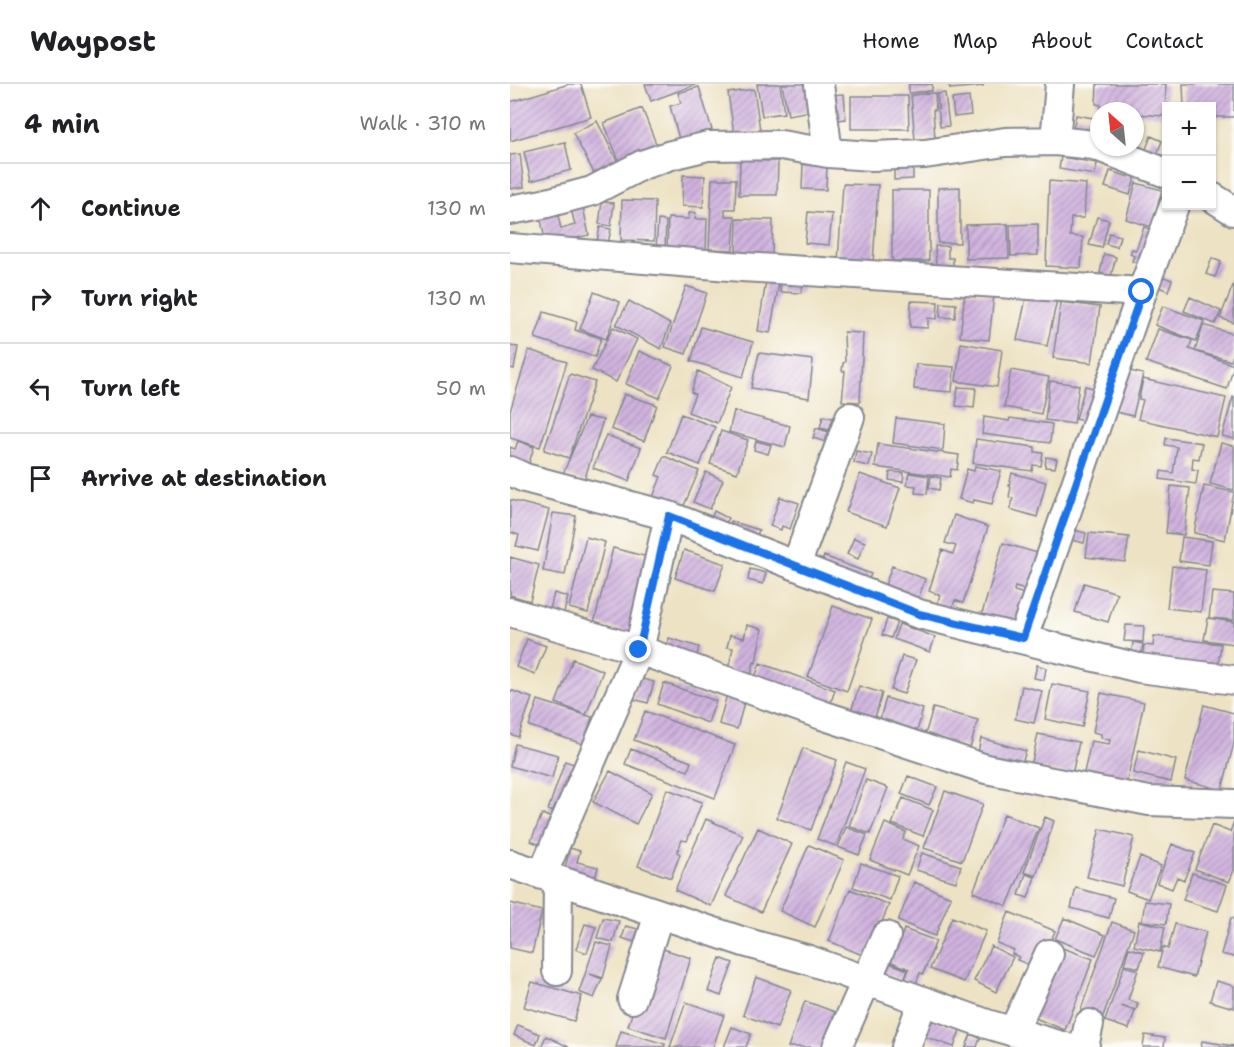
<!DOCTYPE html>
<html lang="en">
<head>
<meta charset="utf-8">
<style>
	:root { --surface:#fff; --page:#f6f6f6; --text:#202124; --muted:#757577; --line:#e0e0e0 }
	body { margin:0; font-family:"Shantell Sans",sans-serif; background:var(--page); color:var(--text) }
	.controls { position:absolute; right:18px; top:18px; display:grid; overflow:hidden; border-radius:0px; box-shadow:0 2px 4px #0004 }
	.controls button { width:54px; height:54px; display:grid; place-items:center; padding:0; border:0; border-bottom:2px solid var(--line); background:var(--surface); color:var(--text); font:30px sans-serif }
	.compass { position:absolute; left:580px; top:18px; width:54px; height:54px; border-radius:50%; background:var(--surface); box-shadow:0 2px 4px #0004; rotate:333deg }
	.stop { position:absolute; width:18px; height:18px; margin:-14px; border:4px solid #1a73e8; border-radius:50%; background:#fff }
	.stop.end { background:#1a73e8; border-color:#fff; box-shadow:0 2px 6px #0008 }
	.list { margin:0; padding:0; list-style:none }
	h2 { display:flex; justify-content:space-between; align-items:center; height:78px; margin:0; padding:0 24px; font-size:26px }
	h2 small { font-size:20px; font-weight:400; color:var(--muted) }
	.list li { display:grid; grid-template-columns:39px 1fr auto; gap:18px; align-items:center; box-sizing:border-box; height:90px; padding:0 24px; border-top:2px solid var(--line) }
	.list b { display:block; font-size:22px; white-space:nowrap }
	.list em { font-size:20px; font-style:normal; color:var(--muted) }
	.icon { flex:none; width:33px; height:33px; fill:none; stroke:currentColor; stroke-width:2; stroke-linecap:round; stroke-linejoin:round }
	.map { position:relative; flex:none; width:724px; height:963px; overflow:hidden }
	header { display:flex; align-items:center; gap:36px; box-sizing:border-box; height:84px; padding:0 30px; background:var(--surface); border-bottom:2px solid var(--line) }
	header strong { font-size:28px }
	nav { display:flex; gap:33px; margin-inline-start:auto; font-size:21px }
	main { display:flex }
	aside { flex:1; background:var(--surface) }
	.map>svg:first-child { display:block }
</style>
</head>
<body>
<header>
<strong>Waypost</strong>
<nav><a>Home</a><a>Map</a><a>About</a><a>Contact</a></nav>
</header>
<main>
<aside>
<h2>4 min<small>Walk · 310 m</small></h2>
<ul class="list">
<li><svg class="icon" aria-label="ahead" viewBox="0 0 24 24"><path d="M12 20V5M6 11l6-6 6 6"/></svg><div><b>Continue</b></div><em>130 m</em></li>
<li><svg class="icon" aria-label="right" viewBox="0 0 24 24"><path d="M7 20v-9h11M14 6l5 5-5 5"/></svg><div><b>Turn right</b></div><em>130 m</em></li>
<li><svg class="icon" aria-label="left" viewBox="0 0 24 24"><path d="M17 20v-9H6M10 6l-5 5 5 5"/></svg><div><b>Turn left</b></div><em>50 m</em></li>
<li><svg class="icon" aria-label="arrive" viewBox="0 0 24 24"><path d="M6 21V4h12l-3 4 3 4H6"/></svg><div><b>Arrive at destination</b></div></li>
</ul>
</aside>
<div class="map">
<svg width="724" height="963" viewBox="0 0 724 963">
	<defs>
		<pattern id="building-hatch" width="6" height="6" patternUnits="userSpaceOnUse" patternTransform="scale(1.5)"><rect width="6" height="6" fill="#d1b4df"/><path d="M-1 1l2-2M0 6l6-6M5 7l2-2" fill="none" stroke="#a993b8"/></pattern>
	</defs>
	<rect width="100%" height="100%" fill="#fdfcf7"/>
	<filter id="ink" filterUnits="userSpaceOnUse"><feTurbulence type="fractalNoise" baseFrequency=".0167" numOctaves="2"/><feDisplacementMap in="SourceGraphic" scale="12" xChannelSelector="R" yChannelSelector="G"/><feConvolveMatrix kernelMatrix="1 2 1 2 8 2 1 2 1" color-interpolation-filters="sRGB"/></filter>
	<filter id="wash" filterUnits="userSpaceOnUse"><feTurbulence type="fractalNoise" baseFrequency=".008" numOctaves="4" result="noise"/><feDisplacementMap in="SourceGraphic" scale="24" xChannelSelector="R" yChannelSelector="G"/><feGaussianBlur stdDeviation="1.35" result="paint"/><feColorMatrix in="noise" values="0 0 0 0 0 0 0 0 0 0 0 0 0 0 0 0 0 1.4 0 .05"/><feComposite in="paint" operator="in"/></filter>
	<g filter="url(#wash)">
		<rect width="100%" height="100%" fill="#ede2c3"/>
		<g id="blocks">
			<path fill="url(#building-hatch)" d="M59 0H71L81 33 0 57V18Z
				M135 0H187L141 17Z
				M247 0H270L274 29 252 32Z
				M272 0H297L302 27 278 31Z
				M399 0H422V7L399 9Z
				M439 0H473V2L440 5Z
				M587 0H656L655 32 625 30V27H591V21L586 20Z
				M673 0H724V33H702V22H674Z
				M189 3 202 46 169 55 160 22 171 19 168 9Z
				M244 5 250 46 224 50 218 9Z
				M425 9 426 26H423L425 54 405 56 401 11Z
				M435 9 439 42 430 43 427 10Z
				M334 10 336 35 321 37 319 11Z
				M341 12H398L399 45H341Z
				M459 13 461 31 444 33 442 15Z
				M132 24 147 62 109 77 94 39Z
				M566 31 589 35V56L562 51Z
				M87 37 107 77 84 89 63 49Z
				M641 52 652 57 647 70 636 65Z
				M55 58 61 86 21 97 14 68Z
				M10 70 14 103 0 105V71Z
				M551 73 587 79 585 91 549 85Z
				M230 76 268 77 267 111H229Z
				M293 79 317 80 316 106 292 105Z
				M403 85V95L384 96V86Z
				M600 87 619 93 620 89 626 91 620 111 595 103Z
				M173 91 195 92 193 123 172 122Z
				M202 95H226L225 125H215V132H225L223 166 199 165Z
				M539 97 576 100 574 134H561L560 152 573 153 571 184 536 182Z
				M626 99 652 106 641 143 616 135Z
				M333 100 368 101 363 180 328 178Z
				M450 103V159H428V104Z
				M382 106H419V177H382Z
				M112 116 145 117 144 157 111 156Z
				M92 118 104 119 101 142 89 140Z
				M73 123 79 151 36 161 30 131 47 127 51 145 65 141 61 125Z
				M298 128 322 130 319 161 295 159Z
				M179 129H186L185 135H197L196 169 157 168 158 134 179 135Z
				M587 133 599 136 592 164 579 161Z
				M227 135 263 136 262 170 226 169Z
				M148 136 156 137 155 164 146 163Z
				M498 140 499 174 456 175V141Z
				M528 140V171L501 172 500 141Z
				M90 143 101 145 97 164 86 162Z
				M634 143 646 147 634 181 622 177 624 172 620 170 622 165 626 166Z
				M599 149 610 152 607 163 596 160Z
				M425 162H438V174H443V185H426Z
				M594 170 606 173 601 192 590 189Z
				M702 174 711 178 705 193 696 190Z
				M646 190 662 196 658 207 642 200Z
				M271 195 294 196 291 209 270 208Z
				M256 197 269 199 260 249 248 247Z
				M724 199V239L710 234Z
				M176 202 197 209 176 270 155 263Z
				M518 205 548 211 537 262 507 256Z
				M455 207 484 211 479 256 450 253Z
				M84 208 110 218 96 255 70 245Z
				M680 213 711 227 705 240 674 227Z
				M119 217 160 240 151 265 106 241Z
				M401 217 428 218 427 235 418 234V244L400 243Z
				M551 218 590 223 582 279 543 274Z
				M431 219 446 220 445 234 430 233Z
				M653 222 694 237 686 257 645 241Z
				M34 228 67 238 65 246 91 254 85 273 25 254Z
				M693 241 724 250V268L721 277 685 267Z
				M103 243 127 255 106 298 82 286Z
				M191 243 243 258 233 293 181 277Z
				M648 245 682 256 679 265 724 281 717 305 636 278Z
				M334 248 353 249 350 318 332 317 335 287H332L333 279 335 278Z
				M451 259 492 266 487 303 446 297Z
				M0 262 8 263 4 285 0 284Z
				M19 266 57 278 30 363 0 354V327Z
				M129 267 163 282 149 314 116 300Z
				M249 269 303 276 299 314 241 304Z
				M406 280 444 283 442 308 404 305Z
				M501 286 539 293 531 330 494 323Z
				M616 286 633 290 623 332 606 328Z
				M188 287 221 303 207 339 178 328 185 310 181 308Z
				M60 290 85 298 59 374 34 366Z
				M633 295 716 314 707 353 628 335 633 316 629 315Z
				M540 297 569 301 564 340 535 336Z
				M575 302 588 305 579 339 566 335Z
				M448 303 466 304 464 324 446 322Z
				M114 310 147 321 134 357 101 345Z
				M723 313H724V355L712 352Z
				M224 327 280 342 275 363 219 348Z
				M171 330 205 343 190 381 157 368Z
				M313 332 323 334 319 346 310 344Z
				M77 333 93 336 74 397 53 390Z
				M474 333 499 337 500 334 542 340 540 359 472 350Z
				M386 334 435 340 433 366 383 359Z
				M306 344 319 348 316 358 303 354Z
				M211 347 238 356 227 389 200 380Z
				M96 351 131 364 119 397 83 384Z
				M656 354 692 359 689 375 683 374 682 385 688 386 686 400 650 395 651 387 663 389 667 363 655 361Z
				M466 355 525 363V368L533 369 531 382 523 381 522 387 463 379Z
				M8 357 24 363 18 382 0 377V363L5 365Z
				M246 357 261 361 258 370 244 366Z
				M711 359 724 362V406L700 400Z
				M368 360 449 371 447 386 441 385 440 393 365 383Z
				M346 367 362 370 359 382 344 379Z
				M154 372 189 387 172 426 143 413 151 393 146 391Z
				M536 373 547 375 545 384 535 383Z
				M465 382 491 387 482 420 464 416 463 419 449 415 457 385 464 387Z
				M196 388 213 396 200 425 183 418Z
				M380 388 394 389 393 398 379 396Z
				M399 389 419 392 417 410 405 409 406 402 397 401Z
				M502 389 536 398 527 433 500 425 503 414 499 413 501 403 499 402Z
				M350 390 390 404 377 442 336 428Z
				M421 392 431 394 429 406 419 404Z
				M661 402 680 404 674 451 656 449Z
				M694 402 724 408 715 456 684 449Z
				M270 413 289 419 280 445 272 442 271 446 260 442Z
				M0 416 39 426 28 467 6 462 9 451 0 448Z
				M204 427 218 434 214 443 200 437Z
				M43 429 66 432 55 491 33 487Z
				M444 431 478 443 453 519 445 516 442 525 427 520 430 511 419 507 432 466 443 470 446 462 435 459Z
				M221 437 249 446 244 459 217 449Z
				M564 446 576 449 574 459 561 456Z
				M579 449 619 453 615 478 576 473Z
				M76 453 95 458 78 529 59 524Z
				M672 453 702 457 699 481 669 477Z
				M344 454 355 458 348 475 337 470Z
				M493 459 531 470 520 507 505 503 504 507 518 511 508 543 471 533Z
				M103 464 138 473 119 548 84 539Z
				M174 466 215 480 205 507 165 494Z
				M314 472 361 490 357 500 311 481Z
				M0 473 29 481 20 517 0 511Z
				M382 482 415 495 408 516 374 504Z
				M662 482 696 486 691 528 657 524Z
				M240 485 256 489 253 500 238 496Z
				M574 499 607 509 598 538 565 528Z
				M702 508 724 510V536L699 534Z
				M44 509 58 513 53 532 39 529Z
				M323 522 362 535 337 607 298 593Z
				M698 534 724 538V560L694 556Z
				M377 535 387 538 381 554 372 551Z
				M389 540 425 553 420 568 384 555Z
				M237 541 252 545 246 579 244 578 241 591 218 586 223 564 217 563 220 551 234 554Z
				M616 541 634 542 633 558 614 557Z
				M644 552 711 560 708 583 633 573 634 561 643 562Z
				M159 554 189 563 186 576 155 567Z
				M17 555 36 562 25 590 6 583Z
				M623 558 633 560 630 575 621 574Z
				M392 572 406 576 394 610 381 606Z
				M63 575 93 587 76 631 46 619Z
				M250 579 325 606 320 621 245 594Z
				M527 581 536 584 534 596 524 594Z
				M129 594 144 598 138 619 123 615Z
				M154 599 206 617 198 639 147 620Z
				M542 600 580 607 572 643 535 635Z
				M349 602 372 609 363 641 339 634Z
				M512 602 532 607 524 639 505 635Z
				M0 606 22 614 8 653 0 650Z
				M591 609 634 618 616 702 573 693 581 657 599 660 600 656 591 654V650L583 648Z
				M217 610 235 615 227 645 209 640Z
				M376 614 413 625 405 655 378 647 381 637 370 635Z
				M28 616 82 633 73 660 19 642Z
				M694 621 724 629V659L712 706 675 696Z
				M423 624 468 636 460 664 415 651Z
				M135 627 225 661 205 714 115 680 121 665 178 687 181 678 124 656Z
				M528 650 569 658 562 691 521 683Z
				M471 654 516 667 509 689 466 678Z
				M5 660 48 671 42 694 0 682Z
				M293 664 327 676 301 746 267 734Z
				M629 666 666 676 661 698 623 689Z
				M55 677 72 683 55 732 38 726Z
				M336 678 355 685 326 762 307 755Z
				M100 687 142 709 126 740 83 718Z
				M398 692 427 703 419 721 391 710Z
				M356 696 378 704 360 750 339 742Z
				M157 705 192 718 177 757 172 756 167 768 170 770 161 794 128 782Z
				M435 707 473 720 452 777 414 764Z
				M393 714 423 726 413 752 382 740Z
				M32 730 49 737 37 764 21 757Z
				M494 730 529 744 497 822 463 808Z
				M535 733 544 737 526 792 514 788Z
				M196 735 233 751 201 822 165 806Z
				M724 737V786L719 798 685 785 702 741 720 748Z
				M375 739 396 748 393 755 409 762 397 791 360 776Z
				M336 743 357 751 349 771 328 763Z
				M248 744 282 760 251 828 216 812Z
				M590 745 624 753 612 802 577 793Z
				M662 760 685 769 674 796 667 793 662 805 647 799Z
				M299 761 334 776 305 843 270 827Z
				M60 764 70 767 67 778 88 783 85 796 54 788Z
				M412 769 451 782 446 798 406 786Z
				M630 773 651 782 638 815 617 807Z
				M351 779 388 792 380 816 343 803Z
				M682 789 717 801 708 827 673 816Z
				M516 790 525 793 518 814 509 811Z
				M404 798 441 813 425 852 388 837Z
				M566 804 604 814 599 834 561 824Z
				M340 805 379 821 357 873 319 857Z
				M635 817 659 820 656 840 632 837Z
				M0 819 32 827 22 869 0 864Z
				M499 828 545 847 529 885 507 876 509 873 502 870 504 866 487 859Z
				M442 833 476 847 454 898 420 885Z
				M93 834 109 837 103 858 87 854Z
				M554 834 595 851 586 871 545 855Z
				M721 834H724V873L711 870Z
				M629 837 655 843 650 868 624 862Z
				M602 838 624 846 592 935 570 928Z
				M75 840 86 843 77 869 66 865Z
				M665 840 696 848 684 893 648 883 653 863 658 865Z
				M116 842 128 845 124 858 112 854Z
				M394 845 426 857 413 890 410 889 404 905 393 901 399 885 379 877 382 851 391 854Z
				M86 858 102 862 93 894 80 890 92 895 84 914 69 908Z
				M144 862 181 874 156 954 118 942Z
				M481 862 503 873 486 908 464 897Z
				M547 862 583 875 555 946 520 932Z
				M619 864 634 868 629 884 614 880Z
				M210 874 223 879 211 912 198 907Z
				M371 876 398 886 393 897 367 887Z
				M614 882 628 886 618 916 628 919 626 926 611 922 625 927 619 945 595 937Z
				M246 893 281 906 267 944 233 931Z
				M706 897 724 902V924L700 917Z
				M22 898 72 912 64 937 14 923Z
				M295 917 325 928 312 963H278Z
				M176 918 214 931 203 963H160Z
				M419 934 450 946 444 963 413 952Z
				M8 941 30 950 26 961 4 951Z
				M222 943 241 950 236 963H214Z
				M111 947 155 960 154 963H106Z
				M461 950 470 954 467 963H456Z
				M635 951 655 954 654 963H633Z
				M36 952 59 963H31Z
				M692 957 724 962V963H691Z"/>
		</g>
	</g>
	<g filter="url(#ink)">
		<use href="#blocks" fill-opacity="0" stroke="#848890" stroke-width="1.5"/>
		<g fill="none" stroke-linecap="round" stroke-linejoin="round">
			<g stroke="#848890" stroke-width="32">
				<path id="minor" d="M309 0 318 69
					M545 57 550 0
					M702 113 724 127
					M0 126 33 120 82 107 132 81 161 71 198 62 271 61 318 69 362 72 415 70 495 58 545 57 584 61 656 89
					M0 164 232 183 632 208
					M0 387 15 394 159 432 409 530 629 584 724 596
					M286 482 340 333
					M0 528 129 566 312 631 476 685 639 717 724 720
					M513 554 632 208 664 122
					M0 780 234 858 299 876 477 940 555 963
					M32 791 129 566 159 432
					M47 887 48 797
					M122 915 149 830
					M503 948 539 870
					M327 963 376 852
					M396 963 413 917
					M574 963 579 940"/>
			</g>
			<use href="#minor" stroke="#fff" stroke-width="28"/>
		</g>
	</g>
	<g fill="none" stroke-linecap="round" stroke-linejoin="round" filter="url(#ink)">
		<path stroke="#1a73e8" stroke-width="8" d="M129 566 159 432 409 530 513 554 632 208"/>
	</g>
</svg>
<div class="controls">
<button>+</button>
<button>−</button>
</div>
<svg class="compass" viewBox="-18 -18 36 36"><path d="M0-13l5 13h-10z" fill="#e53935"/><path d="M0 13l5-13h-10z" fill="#757577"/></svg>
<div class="stop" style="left:632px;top:208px"></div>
<div class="stop end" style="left:129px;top:566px"></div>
</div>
</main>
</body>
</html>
